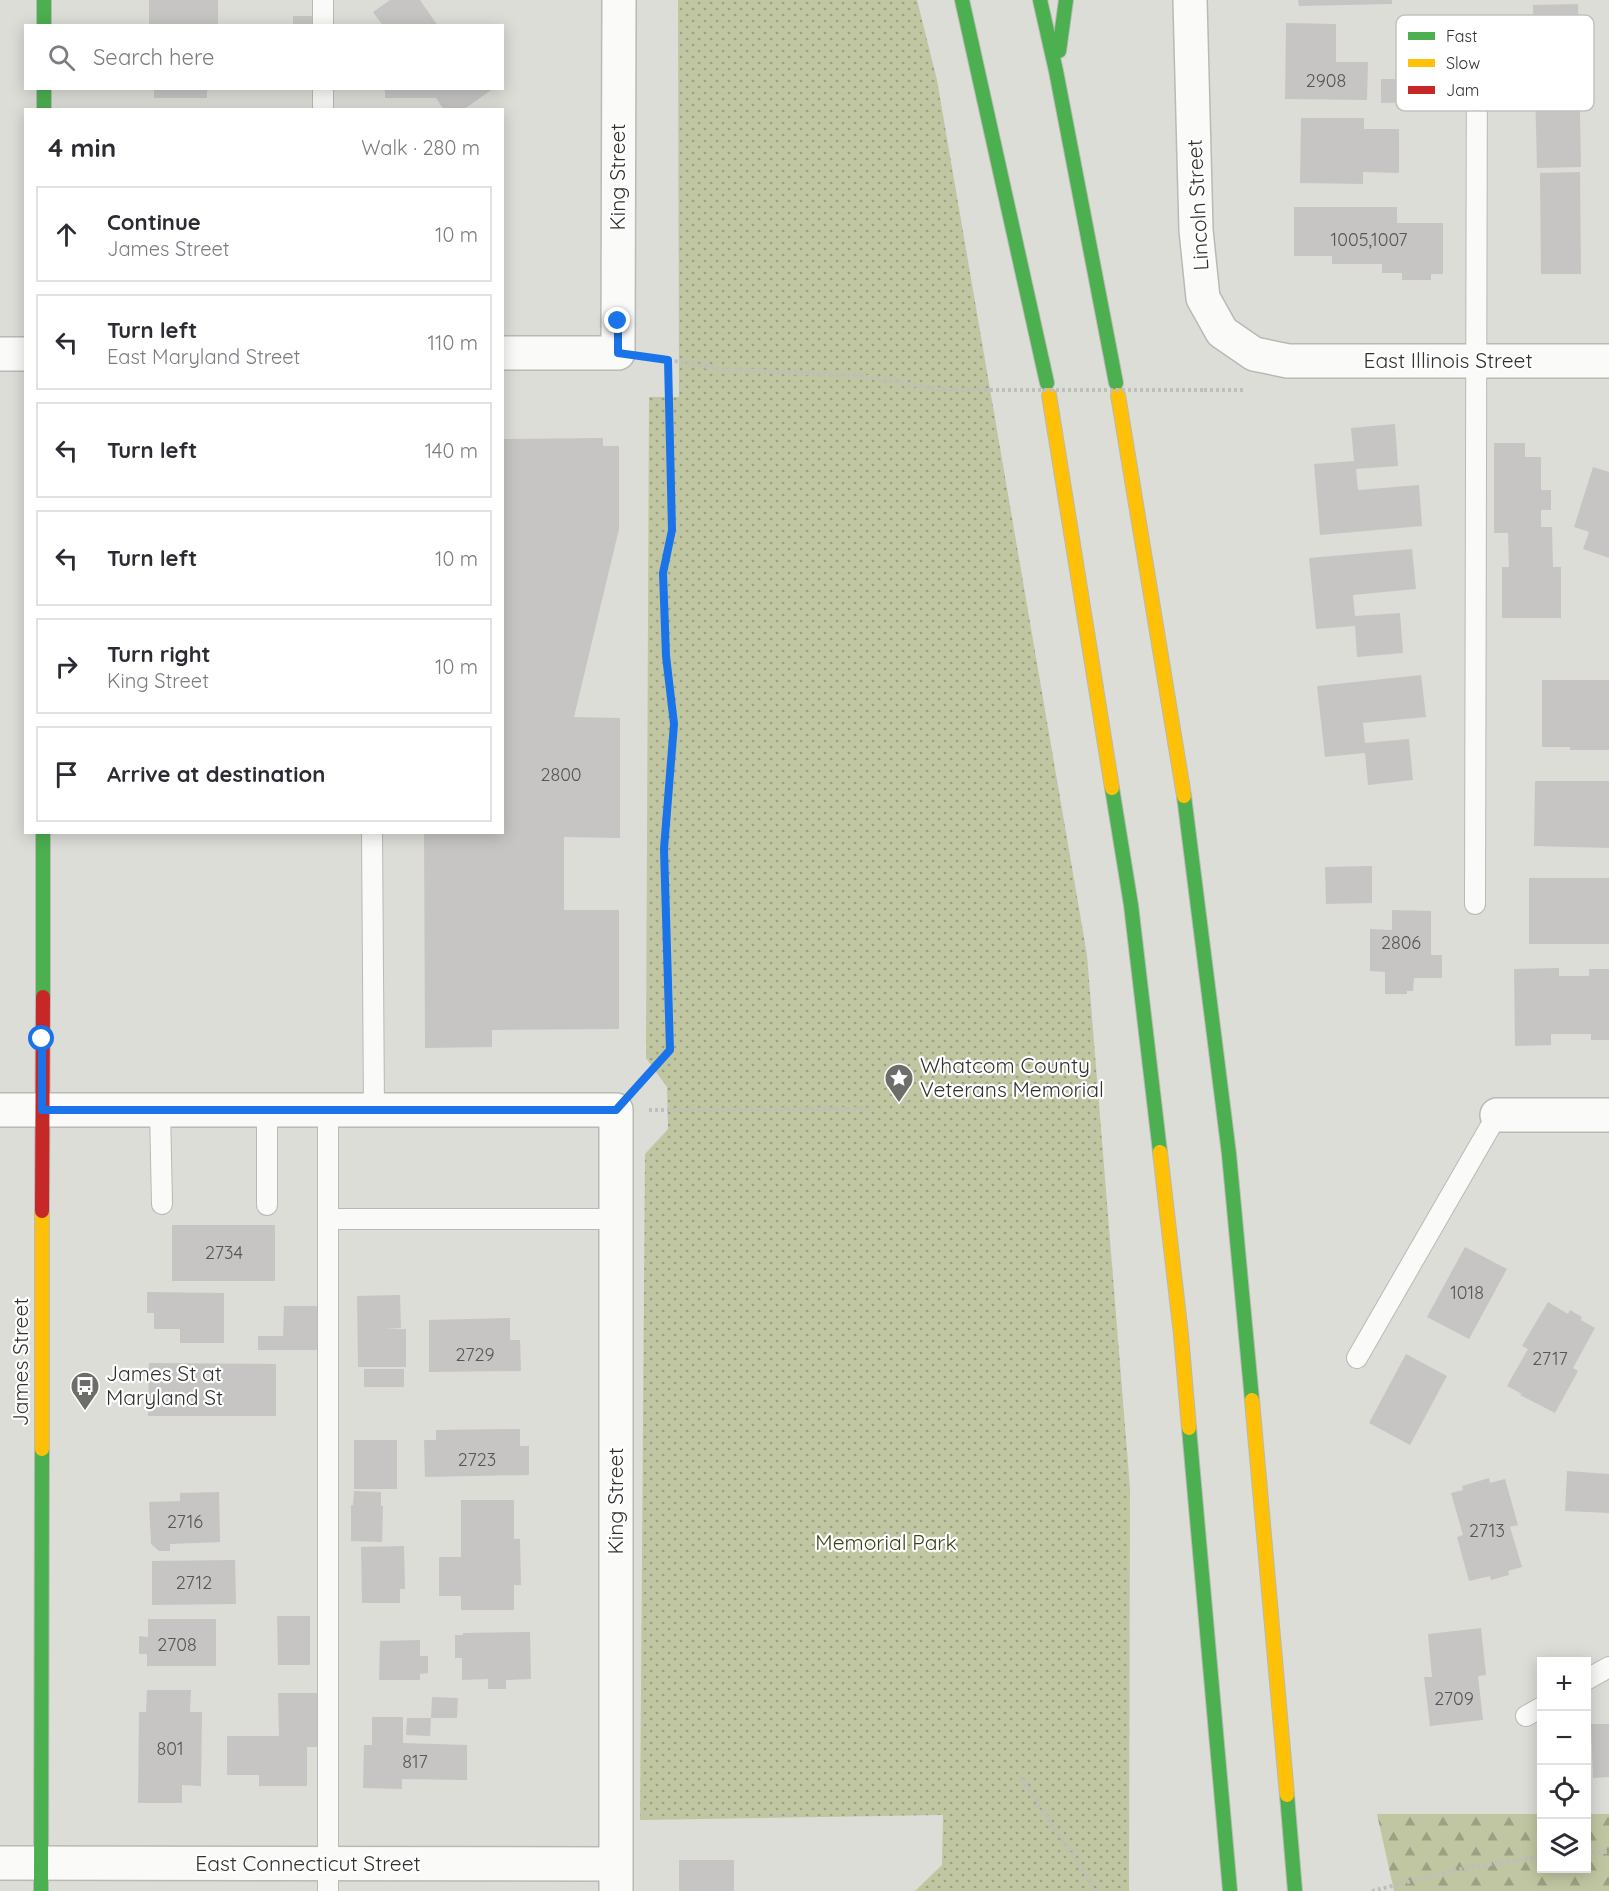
<!DOCTYPE html>
<html lang="en">
<head>
<meta charset="utf-8">
<style>
	:root { --surface:#fff; --page:#f2f2f3; --text:#2b2b33; --muted:#7c7c81; --line:#e1e1e2 }
	body { margin:0; font-family:Quicksand,sans-serif; background:var(--page); color:var(--text) }
	.controls { position:absolute; right:18px; bottom:18px; display:grid; overflow:hidden; border-radius:0px; box-shadow:0 3px 15px #0003 }
	.controls button { width:54px; height:54px; display:grid; place-items:center; padding:0; border:0; border-bottom:2px solid var(--line); background:var(--surface); color:var(--text); font:30px sans-serif }
	.stop { position:absolute; width:18px; height:18px; margin:-14px; border:4px solid #1a73e8; border-radius:50%; background:#fff }
	.stop.end { background:#1a73e8; border-color:#fff; box-shadow:0 2px 6px #0008 }
	.list { margin:0; padding:0; list-style:none }
	h2 { display:flex; justify-content:space-between; align-items:center; height:78px; margin:0; padding:0 24px; font-size:26px }
	h2 small { font-size:20px; font-weight:400; color:var(--muted) }
	.list li { display:grid; grid-template-columns:39px 1fr auto; gap:18px; align-items:center; box-sizing:border-box; height:96px; margin:0 12px 12px; padding:0 12px; border:2px solid var(--line); border-radius:0px }
	.list b { display:block; font-size:22px; white-space:nowrap }
	.list p { margin:0; font-size:20px; white-space:nowrap; color:var(--muted) }
	.list em { font-size:20px; font-style:normal; color:var(--muted) }
	.icon { flex:none; width:33px; height:33px; fill:none; stroke:currentColor; stroke-width:2; stroke-linecap:round; stroke-linejoin:round }
	.map { position:relative; flex:none; width:1609px; height:1891px; overflow:hidden }
	.search { position:absolute; background:var(--surface); box-shadow:0 3px 15px #0003; left:24px; top:24px; width:480px; height:66px; display:flex; align-items:center; gap:15px; box-sizing:border-box; padding:0 21px; border-radius:0px; color:var(--muted); font-size:22px }
	.panel { position:absolute; background:var(--surface); box-shadow:0 3px 15px #0003; left:24px; top:108px; width:480px; height:726px; border-radius:0px }
	.map>svg:first-child { display:block }
</style>
</head>
<body>
<div class="map">
<svg width="1609" height="1891" viewBox="0 0 1609 1891">
	<defs>
		<pattern id="grass-dots" width="8" height="8" patternUnits="userSpaceOnUse" patternTransform="scale(1.5)"><rect width="8" height="8" fill="#c1c6a2"/><path d="M2 2h.1M6 6h.1" fill="none" stroke="#9da184" stroke-width="1.8" stroke-linecap="round"/></pattern>
		<pattern id="forest-firs" width="22" height="20" patternUnits="userSpaceOnUse" patternTransform="scale(1.5)"><rect width="22" height="20" fill="#c1c6a2"/><path d="M5 1l3.5 6h-7zM16 11l3.5 6h-7z" fill="#9da184"/></pattern>
	</defs>
	<rect width="100%" height="100%" fill="#dcddd7"/>
	<path fill="url(#grass-dots)" d="M678 0H917L937 80 1087 955 1130 1488 1129 1891H915L942 1865 943 1815 640 1820 645 1154 668 1129 667 1087 646 1058 649 397H679Z"/>
	<path fill="url(#forest-firs)" d="M1377 1814H1541L1542 1868H1586L1587 1814H1609V1891H1394Z"/>
	<path fill="#c6c5c3" d="M149 0H218V26H149Z
		M390 0H420L438 26H383L373 12Z
		M1298 0H1392V4L1299 6Z
		M1578 4 1581 167 1537 168 1533 5Z
		M293 16H312V26H293Z
		M1286 23 1336 24V62H1368L1367 100 1285 99Z
		M1381 79H1417V102L1381 103Z
		M154 88H207V98H154Z
		M385 88H494L463 110H444L436 98H385Z
		M1301 118H1364V129H1399V173L1363 172V184L1300 183Z
		M1580 172 1581 274H1541L1540 173Z
		M1294 207H1397V223H1443V274H1431V280H1402V273H1382V264H1332V256H1294Z
		M1395 424 1398 466 1356 469 1358 490 1419 485 1422 526 1320 535 1314 464 1354 461 1351 428Z
		M603 438V446H619V529L574 717 620 718V838L564 837V910H619V1029L492 1030V1047L425 1048 424 832H502V439Z
		M1494 443H1525V457H1541V490H1551V510H1541V527H1552L1553 567H1561V618H1502V567H1509L1508 533H1494Z
		M1593 467 1609 472V558L1583 549 1589 532 1574 527Z
		M1412 549 1416 589 1353 595 1355 616 1400 613 1403 653 1357 657 1355 626 1316 629 1309 558Z
		M1421 675 1426 717 1363 723 1365 743 1409 739 1413 780 1368 785 1365 753 1325 757 1317 686Z
		M1542 680H1609V750H1570V747H1542Z
		M1535 781H1609V848L1534 846Z
		M1372 866V903L1326 904 1325 867Z
		M1529 878H1609V944H1529Z
		M1392 910 1431 911V955H1442V978H1414L1413 991H1407V994H1385V972L1370 971V929L1392 930Z
		M1559 968V976H1589V969H1609V1040H1591V1034H1551V1045L1515 1046 1514 969Z
		M172 1225H275V1281H172Z
		M1465 1247 1507 1269 1469 1339 1427 1317Z
		M147 1292 224 1293V1343H180V1329H154V1313H147Z
		M400 1295 401 1328 384 1329H406V1367H358L357 1296Z
		M1548 1302 1568 1314 1570 1310 1582 1317 1581 1320 1595 1328 1573 1368 1578 1371 1555 1413 1520 1395 1522 1394 1507 1386 1528 1349 1522 1346Z
		M284 1306H319V1350H258V1336H283Z
		M510 1318V1340H520L521 1371 429 1372V1320Z
		M1406 1354 1447 1376 1410 1445 1369 1423Z
		M149 1363 276 1364V1416H148Z
		M364 1369H404V1387H364Z
		M520 1429V1446H529V1475L425 1477 424 1440H436V1430Z
		M354 1440H397V1489H354Z
		M1567 1471 1609 1474V1513L1565 1511Z
		M1489 1478 1490 1483 1505 1479 1518 1525 1510 1527 1522 1567 1508 1571 1509 1575 1491 1580 1490 1576 1469 1581 1457 1537 1463 1535 1451 1493 1463 1490 1462 1486Z
		M354 1491 381 1492V1506H383L382 1542 351 1541V1505H353Z
		M219 1492 220 1542 170 1544V1551H159L151 1544 149 1502 180 1501V1493Z
		M461 1500H514V1539H520L521 1585H514V1610H461V1596H439V1557H461Z
		M404 1546 405 1589H400V1603H362L361 1547Z
		M235 1560 236 1604 152 1605V1561Z
		M277 1616H310V1665H278Z
		M148 1619H216V1666H147V1654H139V1636L148 1637Z
		M1481 1628 1486 1675 1478 1676 1483 1720 1430 1726 1424 1677H1432L1428 1634Z
		M530 1632 531 1679 506 1680V1689H488V1679L462 1680V1658H455V1635H463V1633Z
		M420 1640V1656H428V1673L420 1674V1680H379L380 1641Z
		M147 1690H191L190 1712H202L201 1786 182 1785V1803H138L139 1712H146Z
		M278 1693H321V1747H307V1786H259V1775H227V1736H279Z
		M432 1697 458 1698 457 1718H431Z
		M372 1717H403V1743L467 1745V1780L402 1779V1789L363 1788 364 1745H372Z
		M407 1718H431L430 1736 406 1735Z
		M1591 1724H1609V1777L1593 1778Z
		M679 1860H734V1891H679Z"/>
	<g fill="none" stroke-linecap="round" stroke-linejoin="round">
		<g stroke="#b9b9b5" stroke-width="22">
			<path id="lane" d="M323 26V0
				M323 110V88
				M372 832 374 1110
				M1475 904 1477 35
				M160 1110 162 1204
				M267 1110V1205
				M328 1110V1891
				M328 1219H616
				M1357 1358 1497 1115
				M1586 1680 1609 1667
				M1526 1716 1542 1707"/>
		</g>
		<g stroke="#b9b9b5" stroke-width="36">
			<path id="street" d="M1190 0 1196 230 1203 298 1222 332 1254 354 1288 361H1609
				M502 353H618L619 0
				M0 354H26
				M0 1110H616V1891
				M1497 1115H1609
				M0 1863 616 1864"/>
		</g>
		<g stroke="#b9b9b5" stroke-width="16">
			<path id="fast" d="M44 0V26
				M962 0 1047 383
				M1040 0 1056 71 1116 383
				M1059 51 1066 0
				M44 88V110
				M1112 788 1131 905 1160 1152
				M1184 796 1229 1154 1252 1400
				M43 997V832
				M1189 1428 1230 1891
				M1287 1795 1295 1891
				M41 1891 42 1449"/>
		</g>
		<g stroke="#b9b9b5" stroke-width="16">
			<path id="slow" d="M1049 395 1112 788
				M1118 395 1184 796
				M1160 1152 1181 1335 1189 1428
				M1252 1400 1287 1795
				M42 1449V1211"/>
		</g>
		<g stroke="#b9b9b5" stroke-width="16">
			<path id="jam" d="M42 1211 43 997"/>
		</g>
		<path stroke="#bebebc" stroke-width="4" stroke-dasharray="3 3" stroke-linecap="butt" d="M651 357 720 369 861 376 937 389 972 390
			M1204 390H1245
			M638 1085 670 1050 664 849 674 724 666 656 663 573 672 530 668 360
			M649 1110 867 1109
			M1022 1779 1097 1891
			M1586 1852H1609
			M1372 1891 1469 1867 1542 1857"/>
		<use href="#lane" stroke="#fafaf9" stroke-width="20"/>
		<use href="#street" stroke="#fafaf9" stroke-width="33"/>
		<use href="#fast" stroke="#4caf50" stroke-width="14"/>
		<use href="#slow" stroke="#ffc107" stroke-width="14"/>
		<use href="#jam" stroke="#c62828" stroke-width="14"/>
		<path stroke="#bebebc" stroke-width="4" stroke-dasharray="3 3" stroke-linecap="butt" d="M972 390H1204"/>
	</g>
	<g fill="none" stroke-linecap="round" stroke-linejoin="round">
		<path stroke="#1a73e8" stroke-width="8" d="M42 1039V1110H616L670 1050 664 849 674 724 666 656 663 573 672 530 668 360 618 353V321"/>
	</g>
	<defs>
		<g id="sight-pin" transform="scale(1.5)"><path d="M0 17L-7.5 6A9.5 9.5 0 1 1 7.5 6Z" fill="#6d6e69" stroke="#fff"/><path d="M0-6L1.8-2.2L6-1.7L2.9 1.2L3.7 5.4L0 3.3L-3.7 5.4L-2.9 1.2L-6-1.7L-1.8-2.2Z" fill="#fff"/></g>
		<g id="bus-pin" transform="scale(1.5)"><path d="M0 17L-7.5 6A9.5 9.5 0 1 1 7.5 6Z" fill="#6d6e69" stroke="#fff"/><path d="M-5-6H5V4H4V6H2V4H-2V6H-4V4H-5ZM-3.5-4V0h7V-4ZM-3.5 1.2v1.5H-2V1.2ZM2 1.2v1.5H3.5V1.2Z" fill="#fff"/></g>
	</defs>
	<g fill-rule="evenodd">
		<use href="#sight-pin" x="899" y="1078"/>
		<use href="#bus-pin" x="85" y="1386"/>
	</g>
	<g text-anchor="middle" stroke-width="4.5" stroke-linejoin="round" paint-order="stroke">
		<g font-size="18" fill="#565753">
			<text x="1326" y="87">2908</text>
			<text x="1369" y="246">1005,1007</text>
			<text x="561" y="781">2800</text>
			<text x="1401" y="949">2806</text>
			<text x="224" y="1259">2734</text>
			<text x="1467" y="1299">1018</text>
			<text x="475" y="1361">2729</text>
			<text x="1550" y="1365">2717</text>
			<text x="477" y="1466">2723</text>
			<text x="185" y="1528">2716</text>
			<text x="1487" y="1537">2713</text>
			<text x="194" y="1589">2712</text>
			<text x="177" y="1651">2708</text>
			<text x="1454" y="1705">2709</text>
			<text x="170" y="1755">801</text>
			<text x="415" y="1768">817</text>
		</g>
		<g font-size="21" fill="#31322e" stroke="#fff">
			<text transform="translate(618 177) rotate(-90)" y="7">King Street</text>
			<text transform="translate(1198 205) rotate(-93)" y="7">Lincoln Street</text>
			<text x="1448" y="368">East Illinois Street</text>
			<text transform="translate(21 1362) rotate(-90)" y="7">James Street</text>
			<text transform="translate(616 1501) rotate(-90)" y="7">King Street</text>
			<text x="308" y="1871">East Connecticut Street</text>
		</g>
		<g font-size="21" fill="#31322e" stroke="#fff" text-anchor="start">
			<text x="920" y="1073">Whatcom County<tspan x="920" dy="24">Veterans Memorial</tspan></text>
			<text x="106" y="1381">James St at<tspan x="106" dy="24">Maryland St</tspan></text>
		</g>
		<g font-size="21" fill="#3c4119" stroke="#fff">
			<text x="886" y="1550">Memorial Park</text>
		</g>
	</g>
	<rect x="1396" y="15" width="198" height="96" rx="9" fill="#fff" stroke="#c1c2c0" stroke-width="1.5"/>
	<rect x="1408" y="32" width="27" height="8" fill="#4caf50"/>
	<rect x="1408" y="59" width="27" height="8" fill="#ffc107"/>
	<rect x="1408" y="86" width="27" height="8" fill="#c62828"/>
	<g font-size="16" fill="#31322e">
		<text x="1446" y="42">Fast</text>
		<text x="1446" y="69">Slow</text>
		<text x="1446" y="96">Jam</text>
	</g>
</svg>
<div class="controls">
<button>+</button>
<button>−</button>
<button><svg class="icon" aria-label="locate" viewBox="0 0 24 24"><circle cx="12" cy="12" r="6"/><path d="M12 2v4M12 18v4M2 12h4M18 12h4"/></svg></button>
<button><svg class="icon" aria-label="layers" viewBox="0 0 24 24"><path d="M12 4l9 5-9 5-9-5zM3 14l9 5 9-5"/></svg></button>
</div>
<div class="stop" style="left:42px;top:1039px"></div>
<div class="stop end" style="left:618px;top:321px"></div>
<div class="search"><svg class="icon" aria-label="search" viewBox="0 0 24 24"><circle cx="10" cy="10" r="6"/><path d="M15 15l6 6"/></svg>Search here</div>
<section class="panel">
<h2>4 min<small>Walk · 280 m</small></h2>
<ul class="list">
<li><svg class="icon" aria-label="ahead" viewBox="0 0 24 24"><path d="M12 20V5M6 11l6-6 6 6"/></svg><div><b>Continue</b><p>James Street</p></div><em>10 m</em></li>
<li><svg class="icon" aria-label="left" viewBox="0 0 24 24"><path d="M17 20v-9H6M10 6l-5 5 5 5"/></svg><div><b>Turn left</b><p>East Maryland Street</p></div><em>110 m</em></li>
<li><svg class="icon" aria-label="left" viewBox="0 0 24 24"><path d="M17 20v-9H6M10 6l-5 5 5 5"/></svg><div><b>Turn left</b></div><em>140 m</em></li>
<li><svg class="icon" aria-label="left" viewBox="0 0 24 24"><path d="M17 20v-9H6M10 6l-5 5 5 5"/></svg><div><b>Turn left</b></div><em>10 m</em></li>
<li><svg class="icon" aria-label="right" viewBox="0 0 24 24"><path d="M7 20v-9h11M14 6l5 5-5 5"/></svg><div><b>Turn right</b><p>King Street</p></div><em>10 m</em></li>
<li><svg class="icon" aria-label="arrive" viewBox="0 0 24 24"><path d="M6 21V4h12l-3 4 3 4H6"/></svg><div><b>Arrive at destination</b></div></li>
</ul>
</section>
</div>
</body>
</html>
